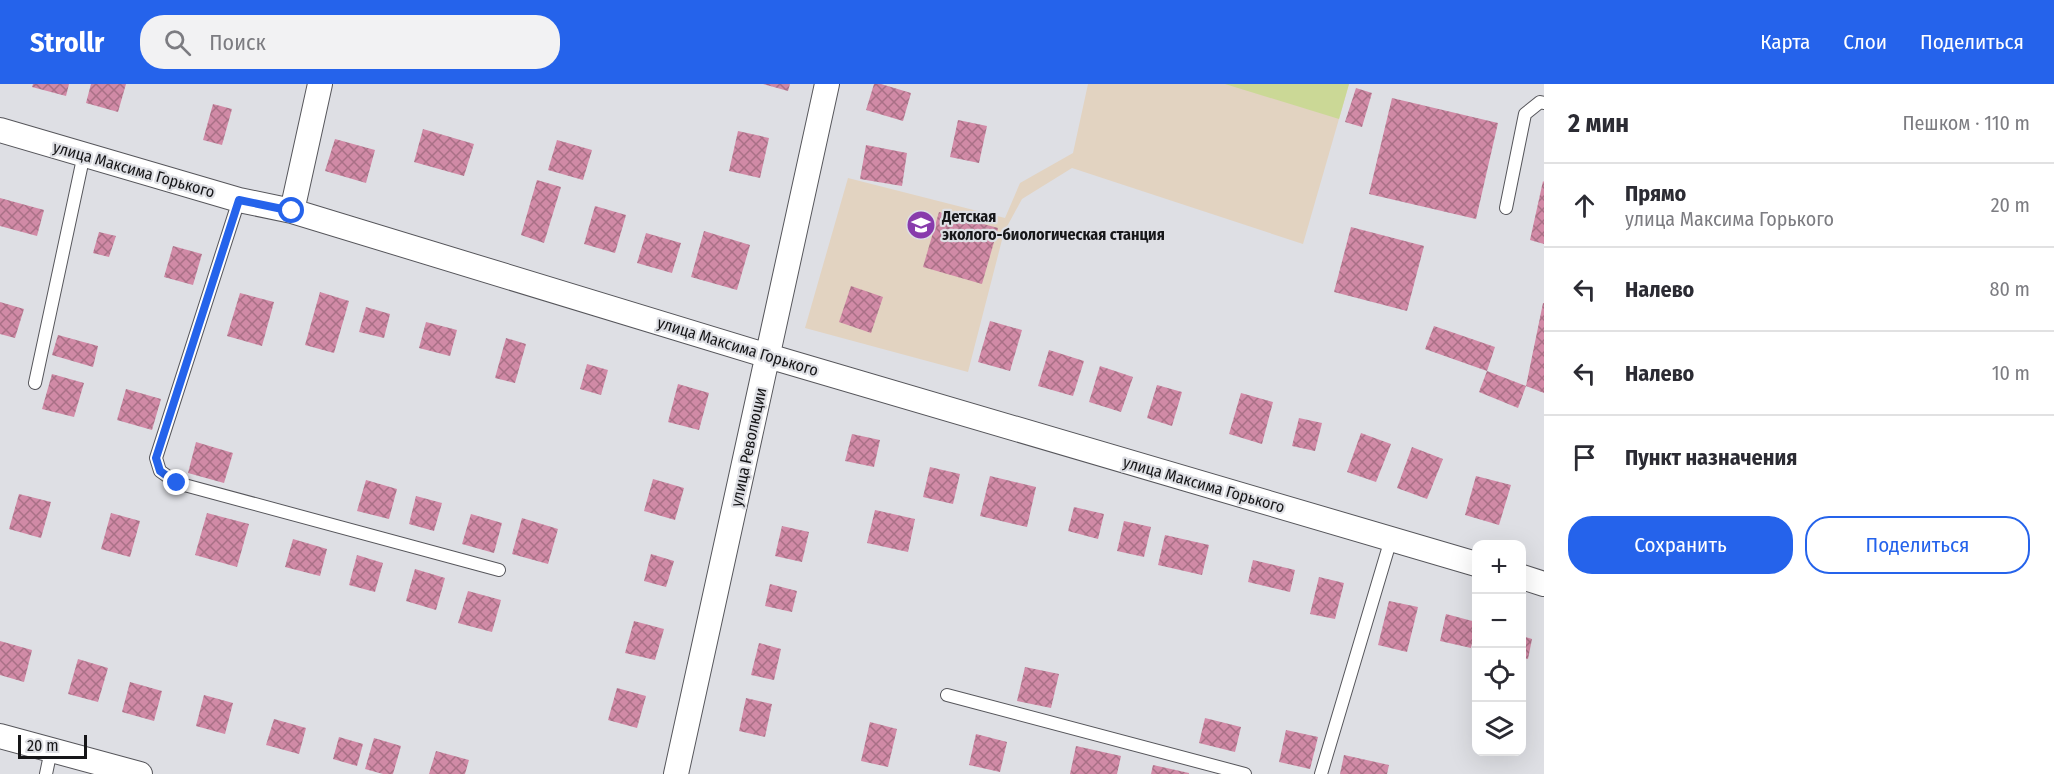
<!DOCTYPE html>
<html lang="ru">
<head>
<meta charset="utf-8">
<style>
	:root { --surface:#fff; --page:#f2f2f3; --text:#2b2b33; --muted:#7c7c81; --line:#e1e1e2; --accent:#2563eb }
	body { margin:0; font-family:"Fira Sans Condensed",sans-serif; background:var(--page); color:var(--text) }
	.controls { position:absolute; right:18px; bottom:18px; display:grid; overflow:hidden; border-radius:12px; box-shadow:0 6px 24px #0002 }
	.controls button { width:54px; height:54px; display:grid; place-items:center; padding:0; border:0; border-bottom:2px solid var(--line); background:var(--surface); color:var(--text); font:30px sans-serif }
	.scale { position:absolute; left:18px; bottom:15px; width:69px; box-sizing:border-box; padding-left:6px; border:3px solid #161618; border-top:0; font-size:16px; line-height:21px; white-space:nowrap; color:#161618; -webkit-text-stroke:4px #dedfe4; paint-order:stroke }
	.stop { position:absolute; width:18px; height:18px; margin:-14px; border:4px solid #2563eb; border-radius:50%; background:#fff }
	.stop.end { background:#2563eb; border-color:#fff; box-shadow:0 2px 6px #0008 }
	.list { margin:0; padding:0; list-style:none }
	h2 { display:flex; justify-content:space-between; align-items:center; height:78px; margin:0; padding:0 24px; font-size:26px }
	h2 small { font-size:20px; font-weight:400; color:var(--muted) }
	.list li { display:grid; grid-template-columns:39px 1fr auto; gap:18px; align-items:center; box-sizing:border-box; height:84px; padding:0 24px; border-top:2px solid var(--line) }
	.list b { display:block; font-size:22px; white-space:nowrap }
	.list p { margin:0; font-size:20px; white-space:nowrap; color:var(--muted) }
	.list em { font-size:20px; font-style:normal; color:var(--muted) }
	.actions { display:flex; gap:12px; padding:18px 24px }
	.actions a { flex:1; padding:14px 0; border:2px solid var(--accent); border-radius:24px; text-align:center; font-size:21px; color:var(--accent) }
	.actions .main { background:var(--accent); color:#fff }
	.icon { flex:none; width:33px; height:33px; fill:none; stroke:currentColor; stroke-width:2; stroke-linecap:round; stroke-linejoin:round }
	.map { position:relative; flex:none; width:1544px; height:690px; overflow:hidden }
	header { display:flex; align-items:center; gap:36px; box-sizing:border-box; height:84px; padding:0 30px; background:var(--accent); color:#fff }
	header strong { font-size:28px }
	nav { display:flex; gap:33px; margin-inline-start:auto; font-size:21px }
	.search { width:420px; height:54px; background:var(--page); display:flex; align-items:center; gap:15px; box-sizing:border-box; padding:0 21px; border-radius:24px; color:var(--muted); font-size:22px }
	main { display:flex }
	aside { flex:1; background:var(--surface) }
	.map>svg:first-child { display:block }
</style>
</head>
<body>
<header>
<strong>Strollr</strong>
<div class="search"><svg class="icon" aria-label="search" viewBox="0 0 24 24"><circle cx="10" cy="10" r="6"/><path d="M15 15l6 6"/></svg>Поиск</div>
<nav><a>Карта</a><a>Слои</a><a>Поделиться</a></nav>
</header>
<main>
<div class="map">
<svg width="1544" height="690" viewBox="0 0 1544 690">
	<defs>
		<pattern id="building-cross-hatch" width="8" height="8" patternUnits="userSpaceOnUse" patternTransform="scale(1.5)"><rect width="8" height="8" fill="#d18aa6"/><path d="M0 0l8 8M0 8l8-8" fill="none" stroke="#a97086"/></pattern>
	</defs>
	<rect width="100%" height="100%" fill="#dedfe4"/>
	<path fill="#e2d3c1" d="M1088 0H1349L1303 160 1072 84 1022 115 1004 148 968 288 805 244 848 94 1005 134 1020 99 1073 69Z"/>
	<path fill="#cbd896" d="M1225 0H1349L1339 35Z"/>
	<path fill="url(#building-cross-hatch)" d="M33 0H69L66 12 32 3Z
		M91 0H126L118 28 86 19Z
		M763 0H790L788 7Z
		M874 0H881L911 9 903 37 866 26Z
		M1356 4 1372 9 1362 43 1345 38Z
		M1392 14 1498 39 1476 135 1369 110Z
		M213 20 232 25 222 61 203 56Z
		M958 36 987 42 979 79 950 73Z
		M423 45 474 60 464 92 414 78Z
		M738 47 769 54 760 94 729 87Z
		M335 55 375 66 366 99 325 87Z
		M557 56 592 66 583 96 548 86Z
		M866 61 907 69 902 102 860 95Z
		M537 96 561 103 544 159 521 151Z
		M1543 97 1544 98V160L1530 156Z
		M0 114 44 126 37 152 0 142Z
		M595 122 626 131 615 169 584 160Z
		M939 128 998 144 982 200 923 183Z
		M1351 143 1424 162 1407 227 1334 208Z
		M704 147 750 161 737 206 691 193Z
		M99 148 116 152 109 173 93 169Z
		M646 149 681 159 672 189 637 179Z
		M173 162 202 170 193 201 164 193Z
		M851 202 883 213 871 249 839 238Z
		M320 208 349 217 334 269 305 261Z
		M240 209 274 218 262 262 227 252Z
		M0 218 24 225 15 254 0 250Z
		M1543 219H1544V309L1526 302Z
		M366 223 390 230 384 254 359 248Z
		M990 237 1022 246 1010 287 978 278Z
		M426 238 457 246 450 272 419 264Z
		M1434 242 1495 263 1487 287 1425 265Z
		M58 251 98 262 93 283 52 271Z
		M506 254 526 260 515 299 495 294Z
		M1049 266 1084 277 1073 312 1038 302Z
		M587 280 608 286 601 311 580 305Z
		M1100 282 1133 293 1121 328 1089 318Z
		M1487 287 1526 302 1518 324 1479 308Z
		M52 290 84 299 74 333 42 325Z
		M678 300 709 309 699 346 668 338Z
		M1157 301 1182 308 1172 342 1147 334Z
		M126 305 161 315 152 346 117 336Z
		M1241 309 1273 318 1262 360 1229 350Z
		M1299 334 1322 339 1315 367 1292 362Z
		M1361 349 1391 360 1376 398 1347 388Z
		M852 350 880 356 874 383 845 377Z
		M196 358 233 369 224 399 188 389Z
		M1412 363 1443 375 1427 415 1397 404Z
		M930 383 960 390 953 420 923 413Z
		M990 392 1036 403 1027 443 980 432Z
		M1476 392 1511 401 1499 441 1465 431Z
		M653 395 684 404 675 436 644 427Z
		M366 396 397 405 389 435 357 427Z
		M19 410 51 418 41 454 9 445Z
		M416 412 442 419 434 447 409 440Z
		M1074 423 1104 430 1098 455 1068 447Z
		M875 426 915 435 908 468 867 459Z
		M111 429 140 437 130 473 101 465Z
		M207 429 249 440 237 483 195 471Z
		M471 430 502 439 494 469 462 460Z
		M522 434 558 445 548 480 512 470Z
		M1124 437 1151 443 1144 473 1117 467Z
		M782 442 809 448 802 478 775 472Z
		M1165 451 1209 461 1202 491 1158 481Z
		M293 455 327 465 320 492 285 483Z
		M651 470 674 477 666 503 644 497Z
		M357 471 383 479 375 508 349 501Z
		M1253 476 1295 486 1290 508 1248 498Z
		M415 485 445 494 436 526 406 517Z
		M1319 493 1344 499 1335 535 1310 530Z
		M770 500 797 507 792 528 765 522Z
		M468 507 501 516 492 548 458 539Z
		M1389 517 1418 523 1407 568 1378 561Z
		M1446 530 1476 538 1471 564 1440 557Z
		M634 537 664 545 655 576 625 569Z
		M1522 552 1532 555 1528 575 1522 574Z
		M0 557 32 566 24 598 0 591Z
		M759 559 781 565 774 596 751 591Z
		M78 575 108 584 98 618 68 610Z
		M1025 583 1059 590 1051 624 1017 617Z
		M130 598 162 607 154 637 122 628Z
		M617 604 646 612 637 644 608 636Z
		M204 611 233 619 225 650 196 642Z
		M746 614 772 620 765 653 739 647Z
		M1205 634 1241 643 1235 668 1199 659Z
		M274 635 306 644 299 670 266 661Z
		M870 638 897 645 888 683 861 677Z
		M1286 646 1318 653 1310 685 1279 678Z
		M976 650 1007 658 1000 688 969 681Z
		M339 653 363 660 357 682 333 675Z
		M374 654 401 662 393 690H383L365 685Z
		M1076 662 1121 672 1117 690H1070Z
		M436 667 469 676 465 690H429Z
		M1344 671 1389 681 1387 690H1340Z
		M1153 681 1189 689V690H1151Z"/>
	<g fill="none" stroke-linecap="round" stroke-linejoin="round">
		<g stroke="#56565b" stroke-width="14">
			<path id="service" d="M239 116 156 374 160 387 177 399 499 486
				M1506 124 1525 30 1540 18 1544 19
				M35 299 84 70
				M947 611 1245 690
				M46 690 51 666
				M1321 690 1391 455"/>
		</g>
		<g stroke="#56565b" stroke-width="26">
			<path id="minor" d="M0 46 239 116 292 127 768 272 1476 480
				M292 127 320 0
				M1522 493 1544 500
				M0 652 140 690
				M676 690 827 0"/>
		</g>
		<use href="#service" stroke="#fff" stroke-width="12"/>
		<use href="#minor" stroke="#fff" stroke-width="24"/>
	</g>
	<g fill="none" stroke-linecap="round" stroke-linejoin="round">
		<path stroke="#2563eb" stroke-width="8" d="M177 399 160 387 156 374 239 116 292 127"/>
	</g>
	<defs>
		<g id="school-disc" transform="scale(1.5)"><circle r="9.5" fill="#883bac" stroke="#dedfe4"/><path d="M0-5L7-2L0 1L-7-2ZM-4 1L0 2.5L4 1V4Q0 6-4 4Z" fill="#fff"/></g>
	</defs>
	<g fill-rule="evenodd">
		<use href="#school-disc" x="921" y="141"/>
	</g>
	<g text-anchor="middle" stroke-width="4.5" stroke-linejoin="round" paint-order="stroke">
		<g font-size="16" fill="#161618" stroke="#dedfe4">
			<text transform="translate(134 85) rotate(16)" y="6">улица Максима Горького</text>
			<text transform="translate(738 262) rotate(17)" y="6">улица Максима Горького</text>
			<text transform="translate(748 363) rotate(-78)" y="6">улица Революции</text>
			<text transform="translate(1204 400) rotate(16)" y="6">улица Максима Горького</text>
		</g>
		<g font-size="16" font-weight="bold" fill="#161618" stroke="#dedfe4" text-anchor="start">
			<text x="942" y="138">Детская<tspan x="942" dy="18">эколого-биологическая станция</tspan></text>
		</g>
	</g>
</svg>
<div class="controls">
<button>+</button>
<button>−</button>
<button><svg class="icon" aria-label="locate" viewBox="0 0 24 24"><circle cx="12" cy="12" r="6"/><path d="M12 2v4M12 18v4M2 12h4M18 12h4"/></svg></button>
<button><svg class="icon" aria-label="layers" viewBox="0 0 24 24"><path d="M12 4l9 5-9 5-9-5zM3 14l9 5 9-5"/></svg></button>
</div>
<div class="scale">20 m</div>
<div class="stop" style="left:292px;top:127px"></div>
<div class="stop end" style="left:177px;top:399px"></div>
</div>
<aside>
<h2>2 мин<small>Пешком · 110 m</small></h2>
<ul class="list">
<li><svg class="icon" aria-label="ahead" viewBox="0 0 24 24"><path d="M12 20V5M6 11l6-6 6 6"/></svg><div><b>Прямо</b><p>улица Максима Горького</p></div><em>20 m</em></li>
<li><svg class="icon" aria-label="left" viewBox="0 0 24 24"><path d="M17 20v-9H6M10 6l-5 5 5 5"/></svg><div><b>Налево</b></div><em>80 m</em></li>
<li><svg class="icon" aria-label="left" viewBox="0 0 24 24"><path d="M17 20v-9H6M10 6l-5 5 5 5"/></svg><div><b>Налево</b></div><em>10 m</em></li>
<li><svg class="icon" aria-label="arrive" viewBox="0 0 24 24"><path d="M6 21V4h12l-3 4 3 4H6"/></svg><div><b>Пункт назначения</b></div></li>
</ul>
<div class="actions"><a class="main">Сохранить</a><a>Поделиться</a></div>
</aside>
</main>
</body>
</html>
